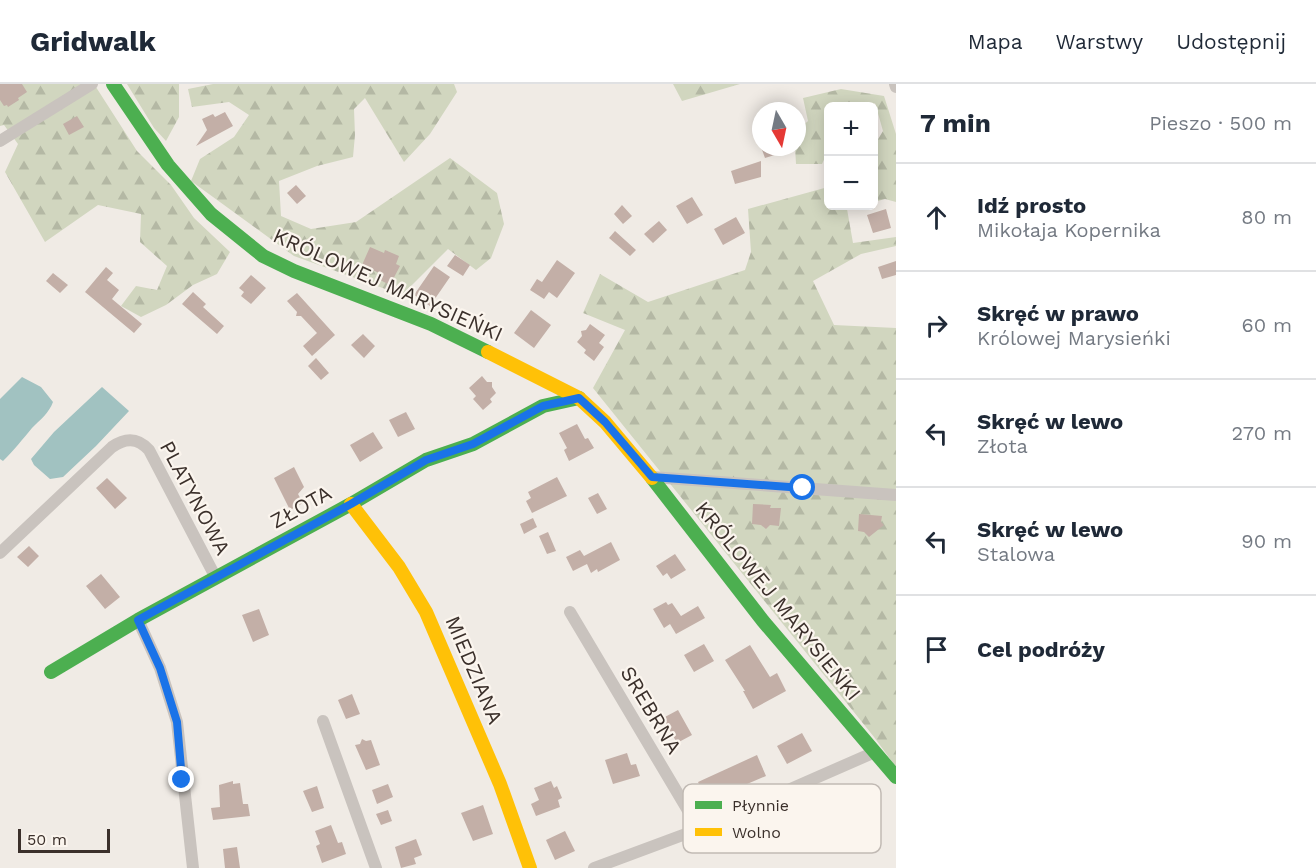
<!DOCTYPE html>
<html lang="pl">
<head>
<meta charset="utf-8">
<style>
	:root { --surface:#fff; --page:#f6f6f7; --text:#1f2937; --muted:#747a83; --line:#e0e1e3 }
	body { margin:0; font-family:"Work Sans",sans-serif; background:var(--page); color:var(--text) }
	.controls { position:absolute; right:18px; top:18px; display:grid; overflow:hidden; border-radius:9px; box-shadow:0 3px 15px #0003 }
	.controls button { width:54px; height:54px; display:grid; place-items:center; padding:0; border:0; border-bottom:2px solid var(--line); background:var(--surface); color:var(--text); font:30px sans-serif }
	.compass { position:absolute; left:752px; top:18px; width:54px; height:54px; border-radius:50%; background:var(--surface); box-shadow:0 3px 15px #0003; rotate:171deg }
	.scale { position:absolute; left:18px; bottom:15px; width:92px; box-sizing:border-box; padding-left:6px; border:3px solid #3b302b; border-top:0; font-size:16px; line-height:21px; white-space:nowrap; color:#3b302b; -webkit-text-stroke:4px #fbf5ee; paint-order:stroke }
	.stop { position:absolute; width:18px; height:18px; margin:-14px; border:4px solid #1a73e8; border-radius:50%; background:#fff }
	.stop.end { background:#1a73e8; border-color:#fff; box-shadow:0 2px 6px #0008 }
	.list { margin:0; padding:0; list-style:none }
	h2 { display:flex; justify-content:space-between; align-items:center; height:78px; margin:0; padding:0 24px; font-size:26px }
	h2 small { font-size:20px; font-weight:400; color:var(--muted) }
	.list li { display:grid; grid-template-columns:39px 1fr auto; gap:18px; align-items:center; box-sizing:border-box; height:108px; padding:0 24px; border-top:2px solid var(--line) }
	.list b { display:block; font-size:22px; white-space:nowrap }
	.list p { margin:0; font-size:20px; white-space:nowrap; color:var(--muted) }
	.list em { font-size:20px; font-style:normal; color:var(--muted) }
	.icon { flex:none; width:33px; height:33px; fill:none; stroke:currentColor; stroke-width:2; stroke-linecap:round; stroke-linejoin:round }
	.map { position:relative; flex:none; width:896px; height:784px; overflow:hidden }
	header { display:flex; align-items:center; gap:36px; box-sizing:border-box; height:84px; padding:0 30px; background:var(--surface); border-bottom:2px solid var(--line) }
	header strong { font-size:28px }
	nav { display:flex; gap:33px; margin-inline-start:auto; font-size:21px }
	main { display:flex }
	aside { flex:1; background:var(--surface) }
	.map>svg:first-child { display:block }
</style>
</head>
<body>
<header>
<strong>Gridwalk</strong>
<nav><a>Mapa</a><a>Warstwy</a><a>Udostępnij</a></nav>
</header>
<main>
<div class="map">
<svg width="896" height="784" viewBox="0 0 896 784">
	<defs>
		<pattern id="forest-firs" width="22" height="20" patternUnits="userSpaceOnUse" patternTransform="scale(1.5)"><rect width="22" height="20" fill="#d1d6bf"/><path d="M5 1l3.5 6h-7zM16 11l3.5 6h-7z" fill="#b4b8a4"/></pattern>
	</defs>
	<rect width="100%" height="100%" fill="#f0ebe5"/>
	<path fill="url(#forest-firs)" d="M0 0H94L137 67 171 101 194 134 230 168 217 190 193 201 166 221 141 233 121 222 136 202 157 206 167 182 140 158 141 130 98 121 45 158 5 88 18 60 4 41 0 42Z
		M127 0H179V33L166 57 154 44Z
		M213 0H454L457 8 430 50 404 78 365 14 354 25 355 51 353 73 317 82 279 97 281 132 311 145 356 138 450 74 497 109 504 140 491 174 476 186 448 165 402 211 294 172 191 97 200 75 234 53 249 31 229 18 192 23 188 5Z
		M673 0H740L682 17Z
		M841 5 884 12 896 50V118L885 115 874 118V62L883 47 875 19 870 22H828V67L822 80H796L795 63H797V47L808 37 803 14Z
		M828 103V122H858L847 125 853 159 896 153V162L861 170 813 197 834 241 896 244V683L874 653 593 304 625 246 583 229 600 190 648 218 745 186 751 168 748 125Z"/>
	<path fill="#a1c2c1" d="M22 293 41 303 53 318C49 329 40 336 32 344 22 356 14 366 3 377L0 375V315Z
		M102 303 129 327 96 362 63 393 50 395 34 381 31 375 54 348Z"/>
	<path fill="#c3afa7" d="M0 0H22L27 8 18 14 19 16 8 23 7 21 4 22 0 16Z
		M225 28 233 42 196 62 207 46 202 35 213 30 215 33Z
		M77 32 84 43 69 51 63 40Z
		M761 63H793L794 65 765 74Z
		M761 77V93L735 100 731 87Z
		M296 101 306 112 297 120 287 109Z
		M692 113 703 131 687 140 676 122Z
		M622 121 632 132 623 140 614 130Z
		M886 125 891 144 873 149 867 131Z
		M736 133 745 149 723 161 714 145Z
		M659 137 667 146 653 159 644 150Z
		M615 147 636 166 630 172 609 154Z
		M370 163 384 169 385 166 399 172 396 180 400 182 390 201 376 194 379 189 362 181Z
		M455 171 470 181 463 192 447 182Z
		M557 176 575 189 557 214 549 208 544 215 530 206 537 195 542 198Z
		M896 177V191L882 195 878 183Z
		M434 182 450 193 430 222 414 211Z
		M106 183 113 189 107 196 119 206 112 215 142 240 134 249 85 208Z
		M53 189 68 201 60 209 46 197Z
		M251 191 266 204 251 220 241 212 244 208 239 204Z
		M193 208 206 220 203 223 224 242 217 250 182 220Z
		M297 209 335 251 312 272 303 262 317 249 301 232H296L297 228 287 217Z
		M531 226 551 241 534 264 514 249Z
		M590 240 605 251 599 259 604 263 594 277 584 269 586 266 577 258 582 252 581 247 586 246Z
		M363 250 375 262 364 274 351 261Z
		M316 274 329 289 321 296 308 282Z
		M482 292 487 298H492V303L496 309 490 315 492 318 483 326 473 315 476 312 469 304Z
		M406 328 415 345 398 353 389 336Z
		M577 340 585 355 588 354 594 364 569 377 564 366 567 364 559 349Z
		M373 348 383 364 360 378 350 361Z
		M294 383 304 403 298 410 303 419 290 426 274 394Z
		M557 393 567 412 532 429 526 417 531 414 528 408Z
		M107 394 127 414 115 425 96 404Z
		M598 409 607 425 597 430 588 414Z
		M753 420 771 421 770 424H781L779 442 770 441 766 445 761 441 752 440Z
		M859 430 882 432 881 438 884 441 869 453 864 448 858 447Z
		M533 434 537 443 524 450 520 440Z
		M548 448 556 467 547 470 539 452Z
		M611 458 620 476 598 488 597 485 591 489 587 480 573 487 566 473 580 466 584 472Z
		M29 462 39 472 28 483 17 473Z
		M675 470 686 486 671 495 667 489 663 492 656 482Z
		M101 490 120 513 105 525 86 502Z
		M666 518 668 521 672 519 681 532 698 522 705 534 676 550 670 540 664 544 653 525Z
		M259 525 269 551 253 558 242 531Z
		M704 560 714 577 694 588 684 571Z
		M750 561 770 593 777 589 786 607 753 625 743 607H745L725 576Z
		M352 610 360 630 346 635 338 616Z
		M678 626 692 651 677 659 663 634Z
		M802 649 812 667 787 680 777 662Z
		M362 655 366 657 371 656 380 681 366 686 355 661 360 660Z
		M627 669 631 681 636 680 640 692 613 700 605 676Z
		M757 671 766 692 740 703 739 701 707 716 698 698Z
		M233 697V700L240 699 243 720H248L250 732 213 736 211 724 220 723 219 701Z
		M551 697 554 704 557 702 562 714 558 716 560 723 536 732 531 720 539 716 534 704Z
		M388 700 393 713 377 720 372 706Z
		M317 702 324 724 312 728 303 707Z
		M483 721 493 750 473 757 461 729Z
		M388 726 392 737 381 741 376 730Z
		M331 741 338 759 342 758 346 770 322 779 316 762 320 760 315 747Z
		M565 747 575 767 555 776 546 756Z
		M416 755 422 771 414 774 416 780 401 784 395 763Z
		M237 763 240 784H225L223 765Z"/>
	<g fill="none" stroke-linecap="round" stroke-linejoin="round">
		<path stroke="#c9c3be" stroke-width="12" d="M895 0 896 3
			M0 57 92 0
			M652 393 896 411
			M0 469 112 363C125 354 137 353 149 366L216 494
			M570 528 699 745
			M138 536 160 584 177 638 193 784
			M323 637 376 784
			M594 784 699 745 875 668"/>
		<path stroke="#4caf50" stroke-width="14" d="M113 0 168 81 211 130 263 172 294 187 431 240 488 268
			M652 394 763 537 896 693
			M51 588 138 536 351 420 426 376 473 360 543 322 579 314"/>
		<path stroke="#ffc107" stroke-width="14" d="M488 268 579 314 605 338 652 394
			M351 420 399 483 426 528 500 700 530 784"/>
	</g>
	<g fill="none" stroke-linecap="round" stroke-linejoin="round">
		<path stroke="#1a73e8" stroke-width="8" d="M182 696 177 638 160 584 138 536 351 420 426 376 473 360 543 322 579 314 605 338 652 393 803 404"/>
	</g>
	<g text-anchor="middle" stroke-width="4.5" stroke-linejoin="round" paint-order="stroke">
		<g font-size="21" fill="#3b302b" stroke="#fbf5ee">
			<text transform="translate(388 201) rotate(24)" y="7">KRÓLOWEJ MARYSIEŃKI</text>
			<text transform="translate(195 414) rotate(62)" y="7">PLATYNOWA</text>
			<text transform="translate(301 423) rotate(-29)" y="7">ZŁOTA</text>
			<text transform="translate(778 517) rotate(51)" y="7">KRÓLOWEJ MARYSIEŃKI</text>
			<text transform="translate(474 586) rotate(67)" y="7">MIEDZIANA</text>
			<text transform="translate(651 626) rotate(59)" y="7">SREBRNA</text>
		</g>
	</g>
	<rect x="683" y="700" width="198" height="69" rx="9" fill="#fbf5ee" stroke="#c1bab4" stroke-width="1.5"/>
	<rect x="695" y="717" width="27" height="8" fill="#4caf50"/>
	<rect x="695" y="744" width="27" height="8" fill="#ffc107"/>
	<g font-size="16" fill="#3b302b">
		<text x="732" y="727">Płynnie</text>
		<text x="732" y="754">Wolno</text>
	</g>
</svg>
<div class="controls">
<button>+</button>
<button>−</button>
</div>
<svg class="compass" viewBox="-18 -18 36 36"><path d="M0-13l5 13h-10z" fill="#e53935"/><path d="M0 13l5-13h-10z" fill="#747a83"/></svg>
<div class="scale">50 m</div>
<div class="stop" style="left:803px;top:404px"></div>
<div class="stop end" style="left:182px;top:696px"></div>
</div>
<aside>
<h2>7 min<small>Pieszo · 500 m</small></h2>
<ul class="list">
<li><svg class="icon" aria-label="ahead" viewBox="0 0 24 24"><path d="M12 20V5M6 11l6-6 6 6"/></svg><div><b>Idź prosto</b><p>Mikołaja Kopernika</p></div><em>80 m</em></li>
<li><svg class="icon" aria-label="right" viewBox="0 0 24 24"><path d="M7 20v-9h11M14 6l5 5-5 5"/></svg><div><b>Skręć w prawo</b><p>Królowej Marysieńki</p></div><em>60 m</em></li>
<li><svg class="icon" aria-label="left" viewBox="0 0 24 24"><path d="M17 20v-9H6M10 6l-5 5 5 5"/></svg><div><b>Skręć w lewo</b><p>Złota</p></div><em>270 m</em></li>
<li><svg class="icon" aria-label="left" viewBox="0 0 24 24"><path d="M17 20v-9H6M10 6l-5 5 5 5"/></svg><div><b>Skręć w lewo</b><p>Stalowa</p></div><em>90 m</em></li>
<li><svg class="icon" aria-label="arrive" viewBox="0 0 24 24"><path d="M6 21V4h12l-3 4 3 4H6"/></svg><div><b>Cel podróży</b></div></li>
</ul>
</aside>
</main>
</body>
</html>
